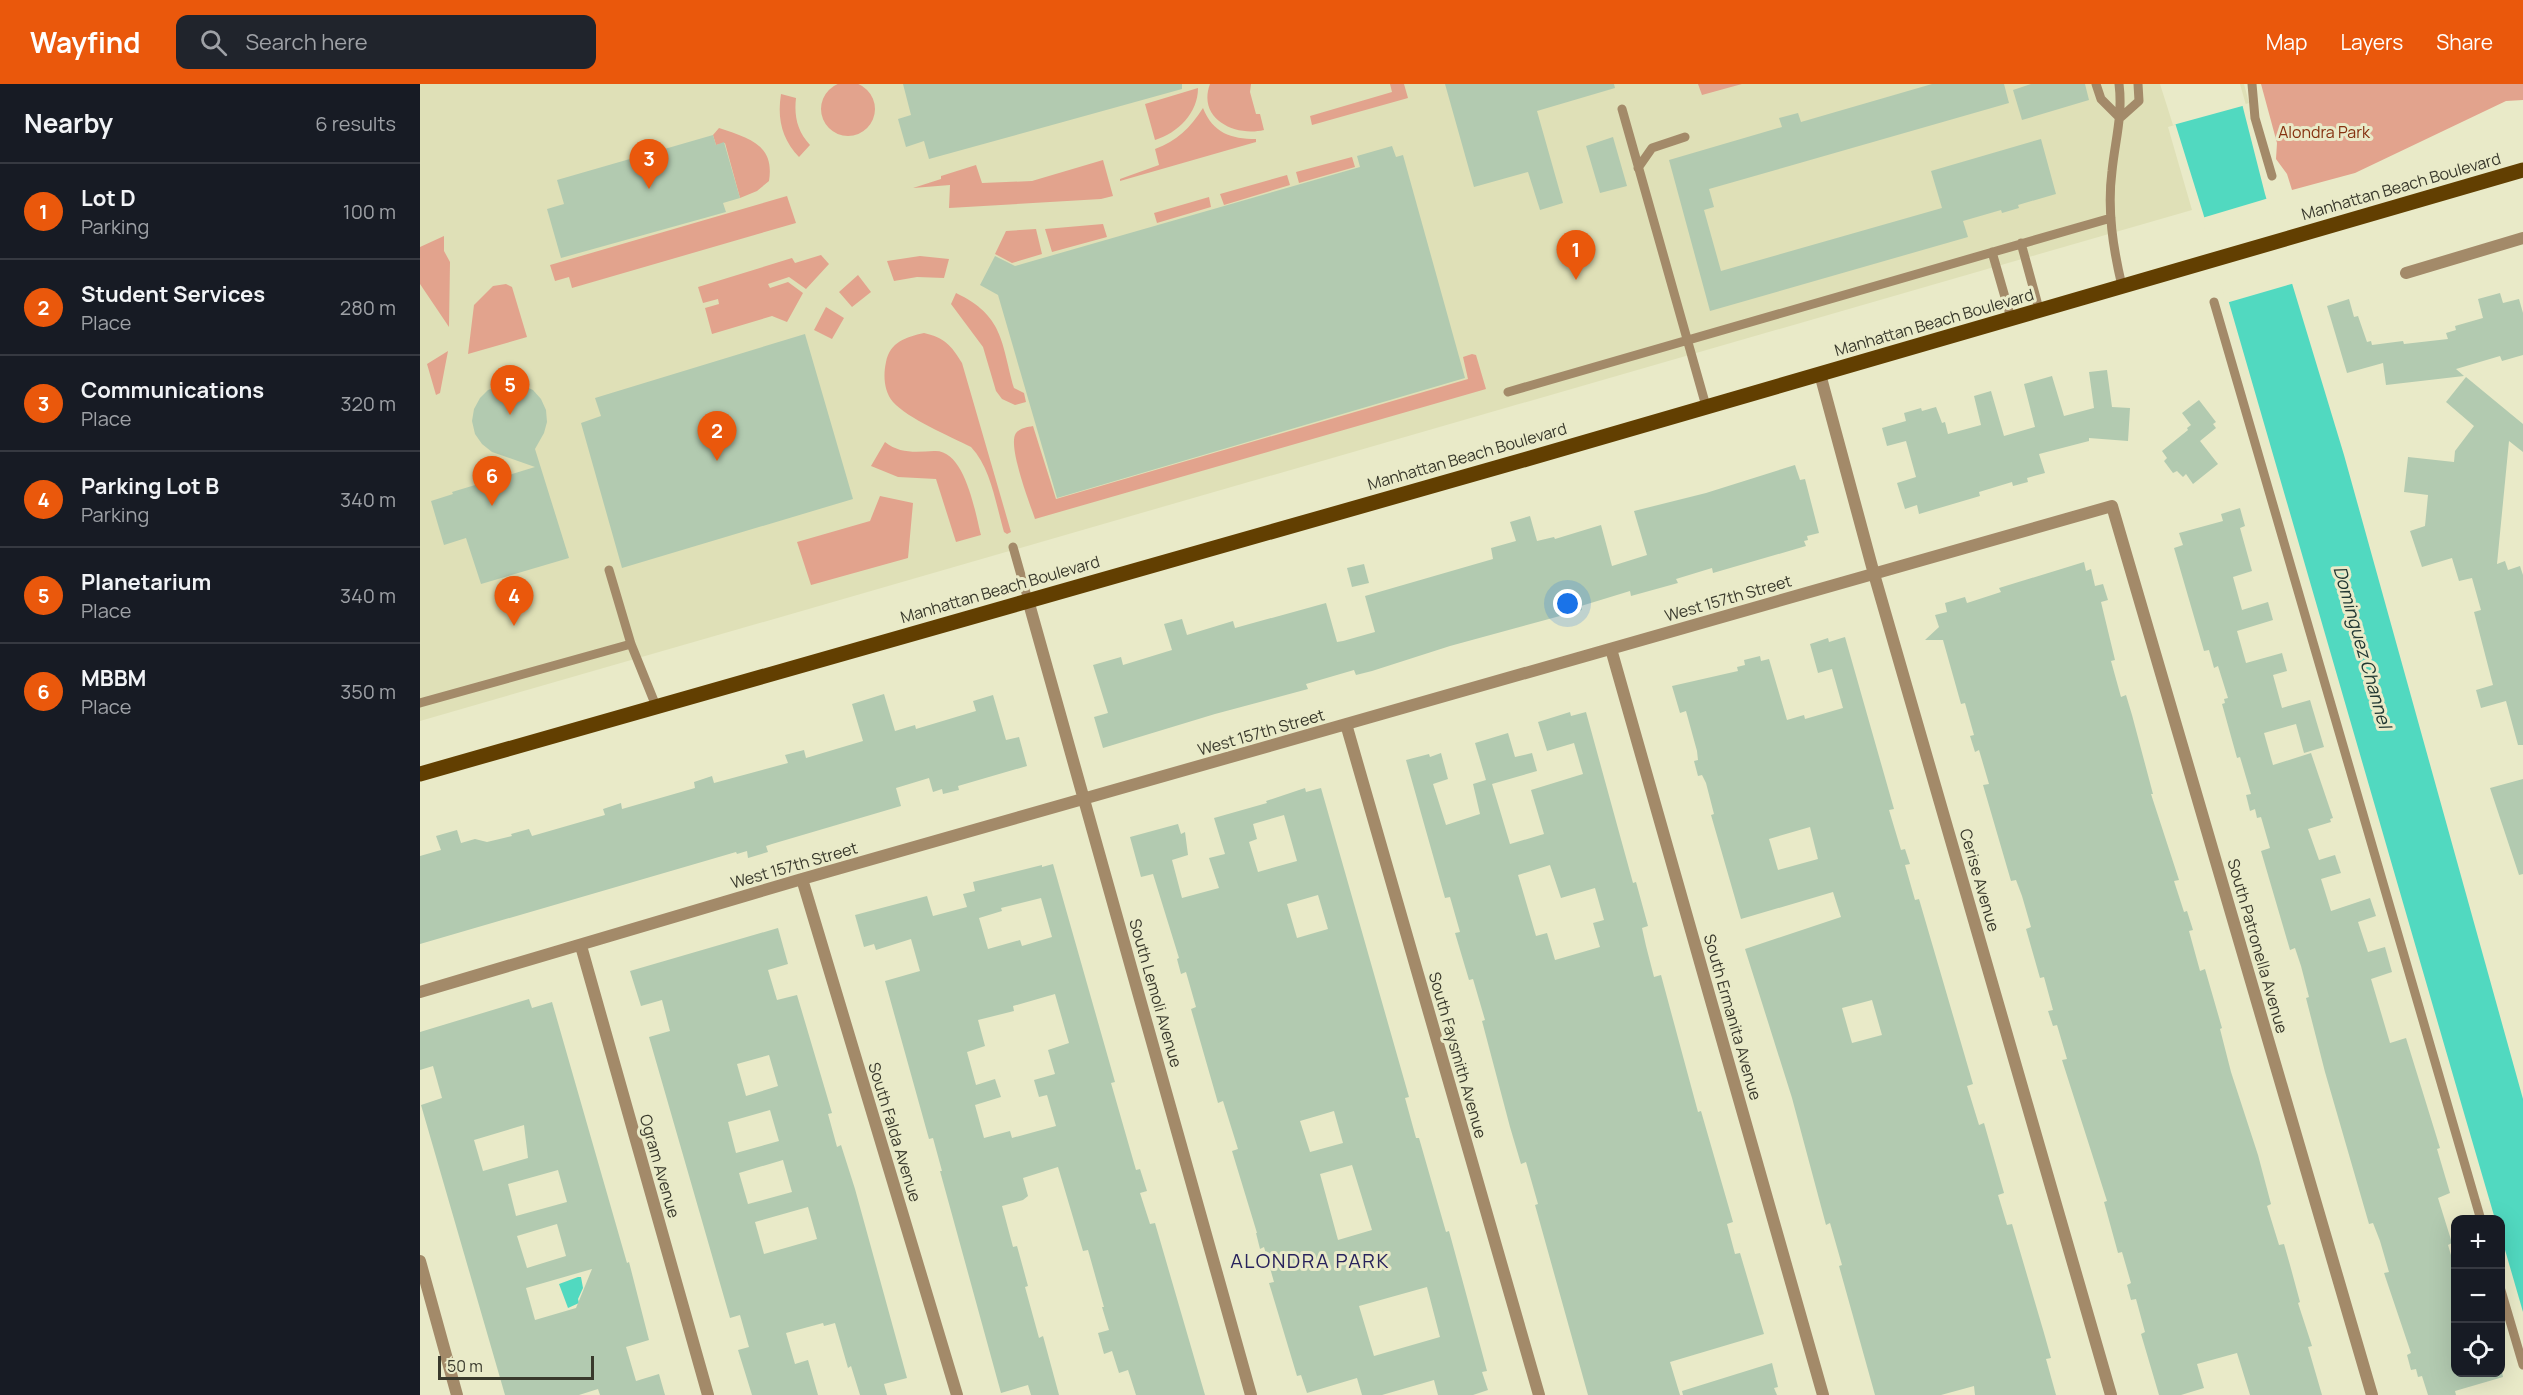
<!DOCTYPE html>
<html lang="en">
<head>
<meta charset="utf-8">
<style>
	:root { --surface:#171b24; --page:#20242c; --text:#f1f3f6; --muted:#9ea1a6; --line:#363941; --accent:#ea580c }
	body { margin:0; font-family:Manrope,sans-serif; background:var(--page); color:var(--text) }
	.controls { position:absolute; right:18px; bottom:18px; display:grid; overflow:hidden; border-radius:12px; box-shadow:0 6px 24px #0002 }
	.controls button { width:54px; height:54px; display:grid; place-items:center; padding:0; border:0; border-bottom:2px solid var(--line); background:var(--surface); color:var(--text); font:30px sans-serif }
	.scale { position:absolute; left:18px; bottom:15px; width:156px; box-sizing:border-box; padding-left:6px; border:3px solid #39392c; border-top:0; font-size:16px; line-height:21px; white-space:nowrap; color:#39392c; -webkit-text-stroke:4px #e9eac8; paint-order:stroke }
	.you { position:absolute; left:1148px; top:520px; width:21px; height:21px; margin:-15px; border:4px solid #fff; border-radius:50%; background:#1a73e8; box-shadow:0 0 0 9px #1a73e833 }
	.badge { display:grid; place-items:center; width:39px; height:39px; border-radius:50%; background:var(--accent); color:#fff; font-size:20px; font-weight:700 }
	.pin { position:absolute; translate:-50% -50px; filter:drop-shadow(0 2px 3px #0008) }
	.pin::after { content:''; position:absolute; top:32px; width:21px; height:18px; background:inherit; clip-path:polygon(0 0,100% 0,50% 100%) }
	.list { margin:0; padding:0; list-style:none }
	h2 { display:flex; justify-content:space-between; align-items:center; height:78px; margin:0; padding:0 24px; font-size:26px }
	h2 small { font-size:20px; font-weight:400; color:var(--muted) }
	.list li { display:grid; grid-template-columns:39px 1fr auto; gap:18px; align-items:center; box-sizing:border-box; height:96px; padding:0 24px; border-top:2px solid var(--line) }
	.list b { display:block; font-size:22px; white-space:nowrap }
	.list p { margin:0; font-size:20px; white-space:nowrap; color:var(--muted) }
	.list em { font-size:20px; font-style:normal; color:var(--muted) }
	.icon { flex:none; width:33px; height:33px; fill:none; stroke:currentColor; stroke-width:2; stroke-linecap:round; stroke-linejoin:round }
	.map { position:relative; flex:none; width:2103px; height:1311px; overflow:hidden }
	header { display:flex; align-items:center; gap:36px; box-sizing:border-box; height:84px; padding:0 30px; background:var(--accent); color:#fff }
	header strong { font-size:28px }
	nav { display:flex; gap:33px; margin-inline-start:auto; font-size:21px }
	.search { width:420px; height:54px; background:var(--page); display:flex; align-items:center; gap:15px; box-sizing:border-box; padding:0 21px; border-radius:12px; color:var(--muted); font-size:22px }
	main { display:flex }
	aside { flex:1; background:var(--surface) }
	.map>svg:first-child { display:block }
</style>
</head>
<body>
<header>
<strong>Wayfind</strong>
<div class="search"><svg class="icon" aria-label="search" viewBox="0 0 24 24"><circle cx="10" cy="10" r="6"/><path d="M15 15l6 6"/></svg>Search here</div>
<nav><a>Map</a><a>Layers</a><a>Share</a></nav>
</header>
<main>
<aside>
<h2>Nearby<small>6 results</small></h2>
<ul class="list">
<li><span class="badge">1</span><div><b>Lot D</b><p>Parking</p></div><em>100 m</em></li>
<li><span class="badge">2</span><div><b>Student Services</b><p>Place</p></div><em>280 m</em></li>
<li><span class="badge">3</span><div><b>Communications</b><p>Place</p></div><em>320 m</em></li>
<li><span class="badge">4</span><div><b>Parking Lot B</b><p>Parking</p></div><em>340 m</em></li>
<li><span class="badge">5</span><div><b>Planetarium</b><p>Place</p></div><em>340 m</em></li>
<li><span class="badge">6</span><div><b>MBBM</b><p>Place</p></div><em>350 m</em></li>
</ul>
</aside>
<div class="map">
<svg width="2103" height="1311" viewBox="0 0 2103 1311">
	<rect width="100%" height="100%" fill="#e9eac8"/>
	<path fill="#dfe0b7" d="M0 0H1824L1829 19 1748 43 1772 126 0 637Z"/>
	<path fill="#e2a38d" d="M401 25a27 27 0 1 1 54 0a27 27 0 1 1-54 0Z
		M790 0H831L830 8 836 30H840L844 46C815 53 777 35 790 0Z
		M970 0H984L988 14 892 41 890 32 972 8Z
		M1278 0H1322L1282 11Z
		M1841 0H2103V16L2086 17 1935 89 1872 106 1867 90 1856 75 1857 59Z
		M778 4C778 29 758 49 735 56L725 20Z
		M361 10 376 14C374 32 377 47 390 61L379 73C362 55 357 35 361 10Z
		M783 24C793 49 811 55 836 55V58L700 97V95L739 81 735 65C757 57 770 44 783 24Z
		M299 44C328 54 355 60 349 97L337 107 320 114 305 59 296 61 293 51Z
		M932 73 935 83 879 99 876 88Z
		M683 76 693 112 681 115 529 124 530 101 493 104 521 95V92L556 81 562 99 612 97Z
		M867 91 870 101 804 121 800 110Z
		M367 112 376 139 152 204 149 193 135 197 130 181Z
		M789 113 791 123 737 139 734 129Z
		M683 140 687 153 632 168 625 145Z
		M616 145 622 170 592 179 575 170 586 147Z
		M24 152V167L30 178 29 243 0 200V163Z
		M401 171 409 180 386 205 369 193 348 200 350 204 368 198 383 209 367 238 352 232 292 250 285 224 299 220 298 215 283 219 278 203 372 174 375 179Z
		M500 172 529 175 524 194 497 193 474 197 467 177Z
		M438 191 451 208 432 223 419 208Z
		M86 200 92 203 107 253 48 270 54 221 73 202Z
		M536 209C584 232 581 258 594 304L604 309 606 318 595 321 582 315 576 307 563 263 531 220Z
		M406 223 424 234 412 255 394 246Z
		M504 249C525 254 531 261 542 279L591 448 587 450 584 448C576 421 571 384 551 363 531 353 487 334 473 318 464 307 463 292 466 278 470 258 486 253 504 249Z
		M28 267 20 309 16 311 7 280Z
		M1052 270 1056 271 1066 305 615 435C610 420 587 361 596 349 600 344 608 343 613 342L636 415 1048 295 1043 273Z
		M465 358C480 370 496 368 514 367 545 365 555 428 561 451L536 458 516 395 478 393 451 382Z
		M460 412 493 419 488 474 391 501 377 458 450 437Z"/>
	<path fill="#51d9c0" d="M1743 0H1817L1845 110 1924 371 2103 1015V1228L2081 1152 2080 1136 2075 1135 2046 1036 1783 129Z
		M158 1193H161L163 1204 158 1215 159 1219 148 1224 139 1200Z"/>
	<path fill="#e9eac8" d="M1740 0H1820L1826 21 1753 41Z
		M1849 114 1875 199 1806 219 1782 134Z"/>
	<path fill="#b2cab0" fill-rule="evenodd" d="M483 0H762V5L509 75 504 57 486 63 478 35 491 31Z
		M1025 0H1194L1195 4 1117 27 1143 119 1120 126 1108 88 1054 103Z
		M1512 0H1584L1589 19 1289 105 1294 123 1284 126 1301 187 1522 124 1511 87 1621 55 1636 110 1598 121 1599 124 1582 129 1581 126 1543 137 1548 153 1290 227 1249 76 1362 43 1359 34 1378 29 1381 38Z
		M1611 0H1665L1669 16 1602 36 1593 6Z
		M293 51 296 61 304 58 320 114 303 119 306 128 141 174 127 125 144 120 137 96Z
		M1193 53 1207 102 1180 109 1166 62Z
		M972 62 976 73 983 71 1045 294 637 414 578 211 560 201 575 172 595 182 940 83 937 72Z
		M2080 209 2083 219 2099 215 2103 229V271L2082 277 2080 272 2036 285 2044 292 1966 301 1963 279 1927 289 1907 222 1929 215 1934 233 1938 232 1947 258 1951 257 1952 261 1983 257 1984 260 2028 255 2026 249 2036 246 2035 242 2063 234 2058 215Z
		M385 250 433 415 202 484 161 339 181 332 175 314Z
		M1687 286 1692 323 1710 324 1708 357 1669 354V357L1619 370 1625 389 1607 394 1608 398 1593 402 1592 398 1559 408 1560 412 1499 430 1497 421 1485 425 1477 399 1496 393 1486 357 1467 362 1462 344 1486 337 1484 329 1501 324 1502 327 1516 323 1522 339 1525 338 1528 350 1561 341 1554 312 1571 307 1584 352 1615 343 1604 300 1632 292 1644 332 1674 324 1669 288Z
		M2046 293 2103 340V368L2089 357 2077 480 2085 477 2088 486 2100 482 2103 491V661H2098L2086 617 2061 624 2056 606 2073 601 2054 528 2061 526 2052 494 2039 497 2032 474 2002 483 1990 447 2005 442 2008 411 1984 408 1988 373 2034 378 2035 367 2054 342 2026 318Z
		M91 298 102 301 113 306 121 315 126 326 127 338 124 349 115 365 149 474 61 500 46 454 24 461 11 417 33 410 32 408 115 383 72 368 62 360 55 350 52 337 54 325 60 314 68 306Z
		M1779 316 1796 338 1793 340 1796 344 1780 357 1798 380 1773 400 1766 390 1763 393 1757 387 1753 389 1744 377 1747 374 1742 367 1768 346 1767 344 1771 341 1762 329Z
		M1375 381 1380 396 1385 395 1399 449 1387 452 1388 456 1384 457 1386 462 1293 489 1292 484 1256 495 1258 499 1211 512 1210 507 1161 522 1162 526 1030 562 952 587 936 591 934 586 886 600 888 605 795 630 683 664 674 633 688 629 673 581 701 573 703 581 752 566 744 540 762 535 767 551 813 537 815 544 906 519 917 558 923 557 955 548 945 512 1073 475 1071 464 1096 457 1090 438 1110 432 1117 457 1134 453 1135 455 1181 441 1192 482 1227 471 1214 427 1286 409Z
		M1820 424 1825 442 1820 444 1832 487 1813 493 1822 526 1848 518 1853 536 1817 547 1826 579 1862 569 1867 587 1853 591 1862 624 1890 616 1904 663 1884 669 1876 640 1844 649 1853 681 1891 669 1913 734 1910 735 1911 738 1888 745 1899 776 1915 771 1921 789 1901 795 1911 827 1950 814 1956 832 1938 838 1948 868 1965 863 1972 888 1951 895 1970 959 1986 954 2020 1064 2017 1065 2030 1109 2018 1114 2032 1159 2028 1161 2036 1188V1288H2082L2083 1293 2035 1307 2036 1311H2008L2002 1292 1998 1293 1996 1285 1991 1286 1987 1271 1991 1269 1964 1189 1969 1188 1960 1157 1953 1139 1949 1140 1905 988 1886 914 1889 913 1881 882 1875 864 1870 866 1841 767 1850 764 1841 733 1837 734 1835 725 1830 727 1826 711 1831 710 1820 673 1817 674 1802 620 1805 619 1804 615 1808 614 1798 582 1794 584 1789 566 1784 567 1754 464 1763 461 1759 449 1803 437 1801 430Z
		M1664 478 1666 487 1671 485 1675 502 1683 500 1688 516 1681 518 1695 576 1691 577 1701 613 1706 611 1712 631 1733 710H1731L1759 796 1754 797 1764 828 1767 827 1773 846 1769 847 1780 887 1785 885 1802 944 1800 945 1811 988 1838 1071 1851 1120 1847 1122 1859 1161 1864 1160 1870 1181 1880 1218 1878 1219 1892 1262 1888 1263 1902 1311H1830L1817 1269 1777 1280 1784 1304 1761 1311H1739L1721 1250 1725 1248 1716 1215 1711 1216 1707 1201 1711 1199 1702 1168 1698 1169 1684 1118 1687 1117 1642 976 1647 975 1637 941 1633 942 1628 927 1633 926 1624 893 1620 894 1606 845 1611 843 1602 812 1596 796 1591 797 1563 701 1569 700 1559 666 1555 668 1550 652 1554 651 1545 619 1541 620 1523 556H1505L1519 543 1515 531 1527 528 1525 519 1545 513 1547 519 1581 508 1579 504Z
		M944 480 949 499 932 503 927 484Z
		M1425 553 1474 725 1469 726 1481 766 1485 765 1490 780 1485 781 1495 816 1499 815 1553 1000 1547 1002 1559 1041 1564 1039 1584 1109 1578 1111 1587 1141 1592 1140 1624 1249 1631 1274 1626 1275 1636 1311H1555L1554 1302 1521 1311H1455L1419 1182 1422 1181 1410 1139 1406 1141 1372 1014 1325 865 1421 833 1413 808 1321 835 1291 731 1294 730 1286 699 1282 691 1278 692 1274 677 1278 676 1277 667 1266 627 1260 629 1252 602 1318 587 1317 583 1325 581 1324 576 1340 572 1341 577 1349 575 1367 636 1384 631 1385 635 1423 624 1412 585 1398 589 1390 560 1408 554 1409 558ZM1390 743 1398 775 1358 786 1349 755ZM1452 916 1462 951 1432 959 1422 924Z
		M464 610 475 647 495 641 496 645 556 627 553 617 573 611 586 656 599 653 607 682 538 702 539 706 523 710 522 705 513 708 509 694 476 704 481 722 352 760 346 762 348 768 328 774 327 767 317 770 316 768 0 860V772L21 766 16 752 37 746 41 759 55 755 67 758 92 752 91 750 109 745 112 752 185 731 183 725 201 719 202 725 275 704 274 698 292 692 294 699 368 679 365 671 384 666 386 674 443 657 432 620Z
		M1150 628 1151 632 1166 628 1213 799 1216 798 1228 842 1222 844 1226 862 1234 893 1241 891 1278 1028 1281 1027 1313 1138 1307 1140 1315 1170 1320 1169 1344 1250 1250 1278 1260 1311H1168L1115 1121 1118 1120 1106 1078 1101 1080 1090 1043 1062 937 1065 936 1053 895 1049 896 1035 849 1040 848 1030 813 1025 814 986 676 1009 670 1010 673 1021 669 1028 695 1013 700 1026 741 1060 730 1053 700 1066 696 1055 659 1088 649 1095 673 1112 669 1117 687 1072 700 1090 760 1124 750 1111 706 1163 690 1154 659 1127 667 1118 638ZM1130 781 1141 814 1175 804 1184 836 1173 839 1180 863 1135 876 1127 849 1116 852 1098 791Z
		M2103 695V790L2099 791 2070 704Z
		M885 704 886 708 901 704 989 1013 985 1014 996 1054H999L1026 1148 1029 1147 1035 1169 1067 1287 1062 1288 1068 1306 1053 1311H1018L1014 1296 962 1311H942L937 1294 887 1309 881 1291 877 1292 849 1199 854 1198 844 1163 840 1165 836 1149H837L812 1067 818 1065 803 1017 798 1019 771 925 776 923 766 888 761 890 757 875 759 874 733 790 721 793 710 753 758 740 761 750 765 748 768 771 752 776 762 814 799 804 789 774 805 770 794 734 847 719 846 717ZM864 731 877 777 838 788 829 758 837 755 833 740ZM898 811 908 845 877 854 867 820ZM914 1027 923 1059 890 1068 880 1037ZM932 1081 952 1146 918 1156 900 1090ZM1007 1203 1020 1253 954 1272 939 1222Z
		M633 780 695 998 691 999 716 1086 720 1085 727 1107 720 1109 730 1140 735 1139 785 1311H716L708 1286 699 1289 692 1267 684 1270 678 1249 689 1246 682 1223H684L668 1166 663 1167 638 1083 603 1094 608 1112 603 1116 582 1122 593 1163 597 1162 608 1202 605 1203 619 1254 623 1252 639 1311H611L608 1301 581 1309 520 1087H522L513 1054 509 1055 465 897 500 887 491 855 456 866 454 860 444 863 435 831 507 812 513 832 547 823 543 810 555 807 553 798 622 781V783ZM621 814 632 853 602 862 600 856 568 865 559 834 582 827 581 824ZM635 910 649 959 628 966 635 990 614 996 619 1013 627 1011 636 1042 592 1054 590 1047 564 1054 555 1021 581 1013 575 995 556 1001 547 968 565 962 558 936 594 927 593 922Z
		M358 844 368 880 348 886 357 916 377 911 412 1029 408 1030 417 1063 421 1061 435 1105 487 1294 464 1300 467 1311H440L431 1282 428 1284 415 1239 404 1242 403 1239 366 1249 375 1280 388 1276 398 1311H332L318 1266 329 1263 320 1231 310 1234 229 953 250 947 242 916 221 922 210 887ZM349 971 358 1002 326 1012 317 980ZM350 1026 359 1057 316 1069 308 1038ZM363 1076 372 1108 328 1120 319 1089ZM388 1123 397 1155 344 1170 335 1138Z
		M109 915 112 924 132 918 207 1179 209 1178 229 1256 206 1263 216 1297 239 1290 245 1311H180L178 1305 159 1311H85L1 1021 22 1014 13 982 0 986V948ZM104 1041 108 1074 63 1087 54 1056ZM138 1086 147 1118 96 1132 88 1100ZM137 1140 146 1172 107 1184 97 1152ZM172 1185 156 1224 115 1236 106 1204Z
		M1352 1279 1358 1303 1354 1304 1357 1311H1263L1262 1307Z"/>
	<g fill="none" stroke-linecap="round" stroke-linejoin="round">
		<path stroke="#a38a69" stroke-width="9" d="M1676 0 1681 15 1700 34 1719 17 1718 0
			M1699 0C1703 31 1695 57 1692 87 1687 126 1693 164 1702 202
			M1832 0 1835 34 1852 92
			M1202 25 1286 322
			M1218 84 1232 64 1265 53
			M1601 159 1619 225
			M1572 168 1591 234
			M1794 218 2061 1136
			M1088 308 1691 134
			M593 463 608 516
			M189 486 211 560 236 622
			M0 619 211 560
			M2080 1203 2103 1281"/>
		<path stroke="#a38a69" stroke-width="12" d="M1986 189 2103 154
			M1400 290 1454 490 1691 1311
			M608 516 831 1311
			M1191 565 1403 1311
			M926 640 1119 1311
			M382 795 537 1311
			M161 862 288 1311
			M0 908 382 795 1692 422 1952 1311
			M0 1177 37 1311"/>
		<path stroke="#623f01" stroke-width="15" d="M0 690 1107 375 2103 86"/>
	</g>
	<g text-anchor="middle" stroke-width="6" stroke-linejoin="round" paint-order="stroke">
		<g font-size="16" fill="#853210" stroke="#e9eac8">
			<text x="1904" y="54">Alondra Park</text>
		</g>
		<g font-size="16" fill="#39392c" stroke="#e9eac8">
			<text transform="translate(1981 102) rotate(-16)" y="6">Manhattan Beach Boulevard</text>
			<text transform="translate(1514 238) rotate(-16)" y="6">Manhattan Beach Boulevard</text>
			<text transform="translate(1047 372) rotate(-16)" y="6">Manhattan Beach Boulevard</text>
			<text transform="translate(580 505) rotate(-16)" y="6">Manhattan Beach Boulevard</text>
			<text transform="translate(1308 514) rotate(-16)" y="6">West 157th Street</text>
			<text transform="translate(841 648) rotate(-16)" y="6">West 157th Street</text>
			<text transform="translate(374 781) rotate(-16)" y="6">West 157th Street</text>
			<text transform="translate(1560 796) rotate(74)" y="6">Cerise Avenue</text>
			<text transform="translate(1838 862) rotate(74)" y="6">South Patronella Avenue</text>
			<text transform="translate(736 909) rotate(74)" y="6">South Lemoli Avenue</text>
			<text transform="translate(1313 933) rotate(74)" y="6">South Ermanita Avenue</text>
			<text transform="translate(1038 971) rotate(74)" y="6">South Faysmith Avenue</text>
			<text transform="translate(475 1048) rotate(73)" y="6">South Falda Avenue</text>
			<text transform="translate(240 1082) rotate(74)" y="6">Ogram Avenue</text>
		</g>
		<g font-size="18" font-style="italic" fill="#203732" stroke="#e9eac8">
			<text transform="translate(1942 563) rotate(74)" y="6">Dominguez Channel</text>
		</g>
		<g font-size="20" letter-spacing="1.5" fill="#28235d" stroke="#e9eac8">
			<text x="890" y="1184">ALONDRA PARK</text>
		</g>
	</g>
</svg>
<div class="controls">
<button>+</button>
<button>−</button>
<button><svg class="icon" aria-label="locate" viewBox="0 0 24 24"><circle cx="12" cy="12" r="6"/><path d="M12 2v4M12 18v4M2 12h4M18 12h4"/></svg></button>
</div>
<div class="scale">50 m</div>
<div class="you"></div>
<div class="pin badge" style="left:1156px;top:196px">1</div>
<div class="pin badge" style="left:297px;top:377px">2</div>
<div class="pin badge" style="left:229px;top:105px">3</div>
<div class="pin badge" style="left:94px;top:542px">4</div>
<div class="pin badge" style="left:90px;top:331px">5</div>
<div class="pin badge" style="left:72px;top:422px">6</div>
</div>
</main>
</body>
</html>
